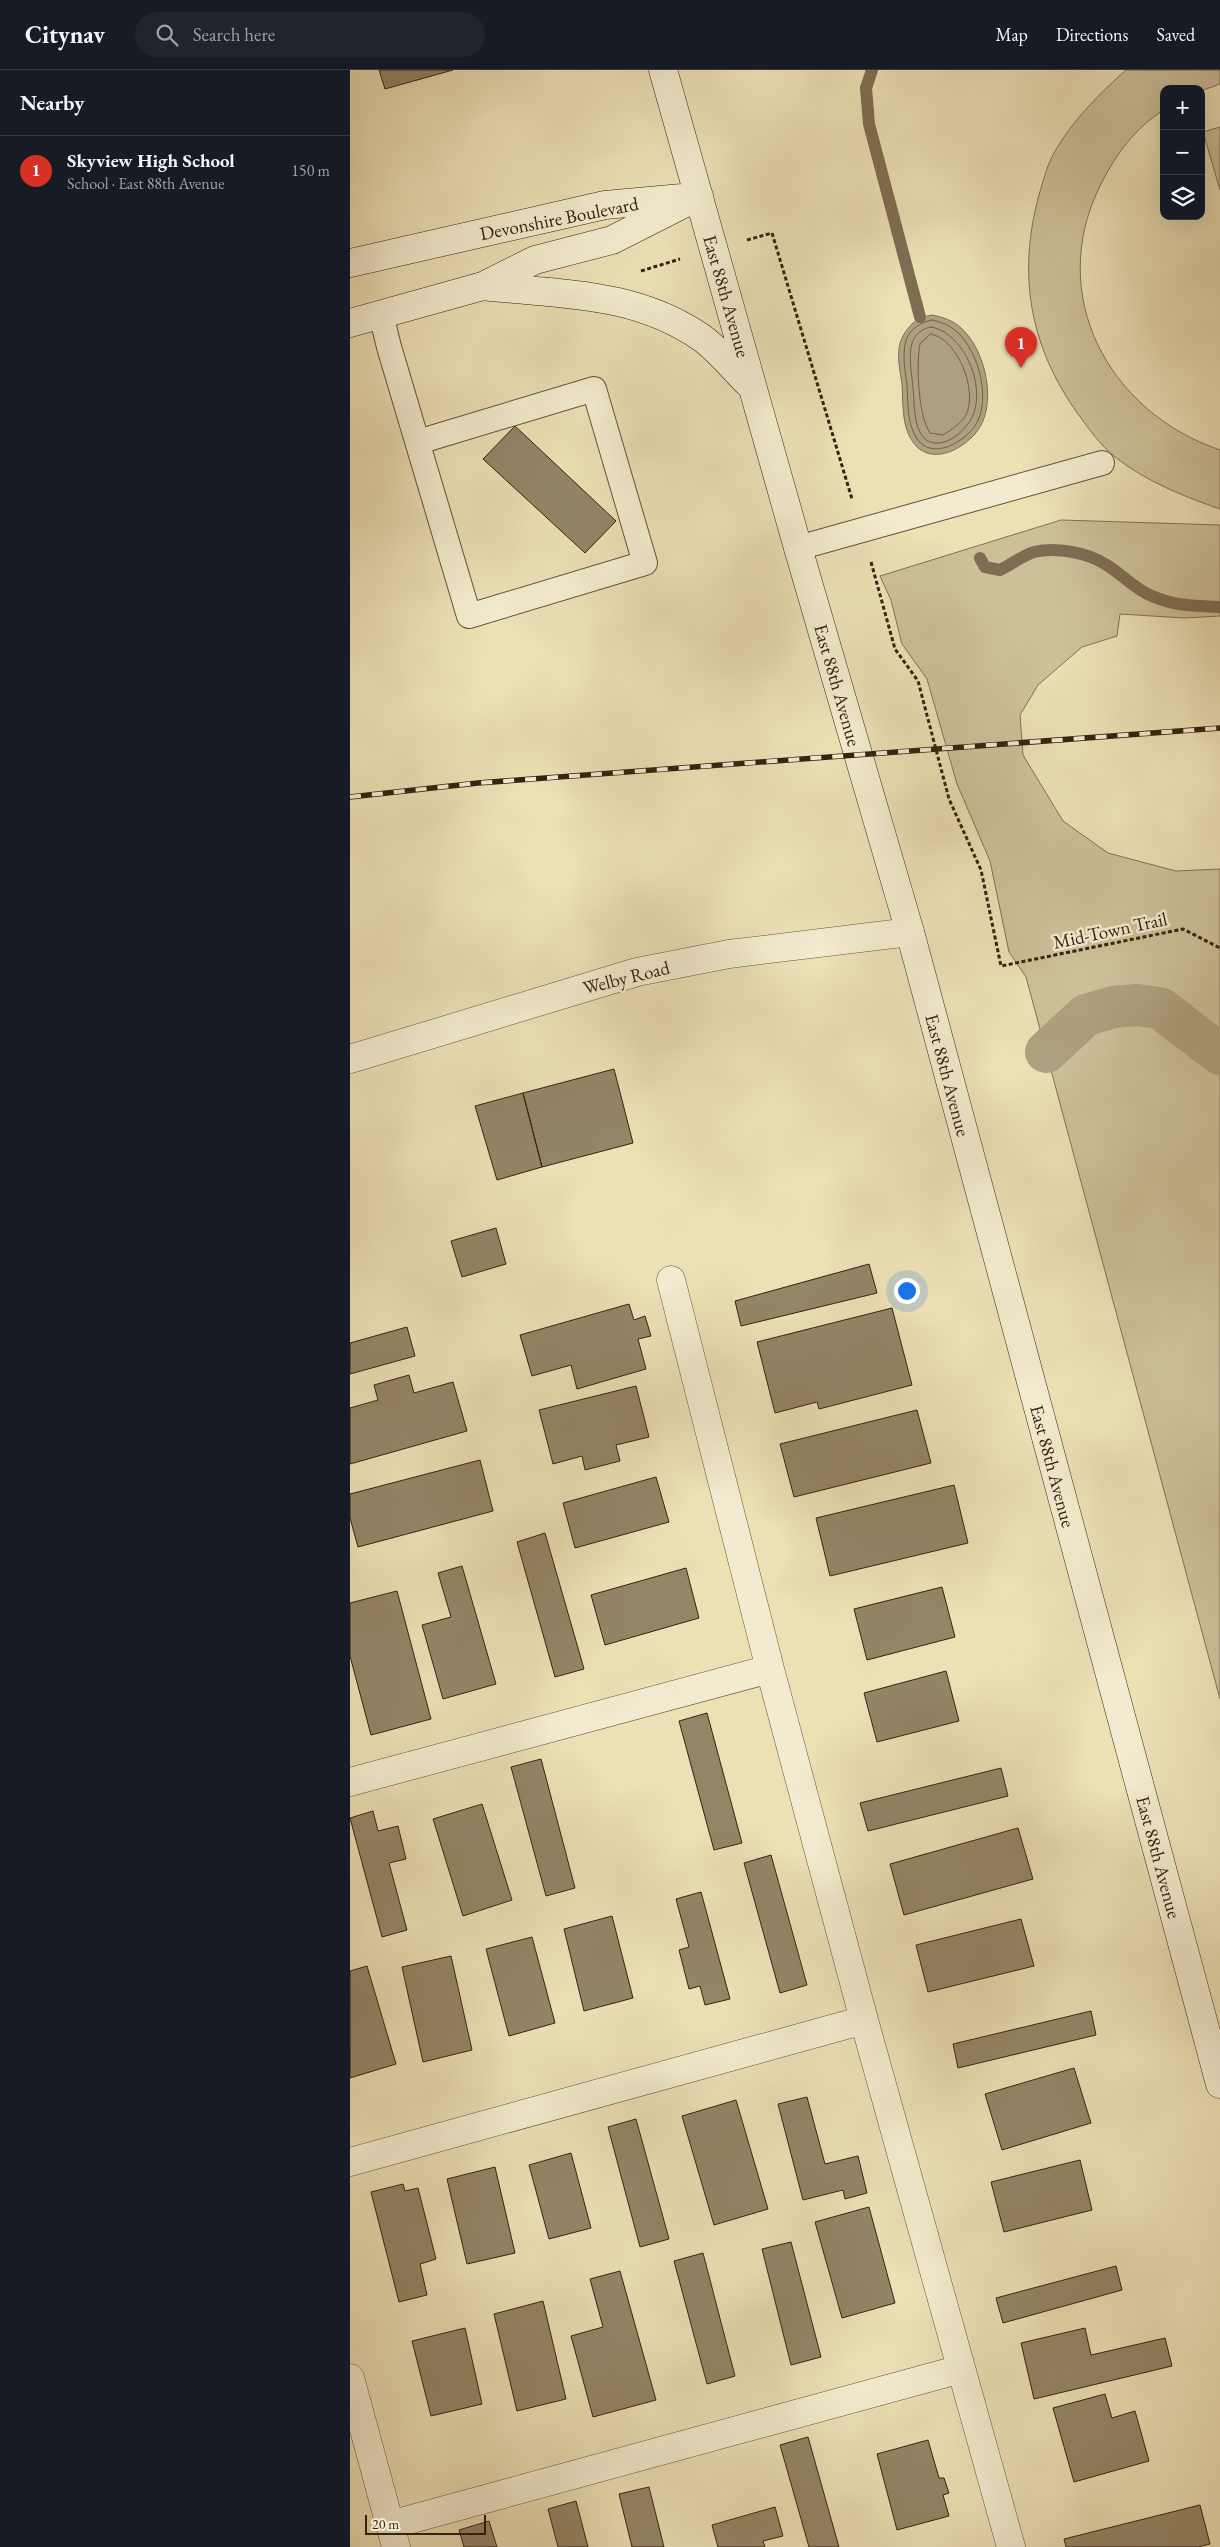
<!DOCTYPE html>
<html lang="en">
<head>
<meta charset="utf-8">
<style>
	:root { --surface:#171b24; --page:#20242c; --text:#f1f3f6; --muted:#9ea1a6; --line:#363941; --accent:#d93025 }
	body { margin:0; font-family:"EB Garamond",serif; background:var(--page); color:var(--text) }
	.controls { position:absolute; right:15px; top:15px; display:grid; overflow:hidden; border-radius:10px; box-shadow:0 5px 20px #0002 }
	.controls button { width:45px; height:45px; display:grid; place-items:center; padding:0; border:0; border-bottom:1px solid var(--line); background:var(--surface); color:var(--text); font:25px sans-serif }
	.scale { position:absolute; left:15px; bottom:12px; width:121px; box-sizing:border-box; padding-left:5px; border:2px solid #352212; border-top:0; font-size:14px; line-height:18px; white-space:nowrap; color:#352212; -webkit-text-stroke:4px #f3ebcf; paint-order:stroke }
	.you { position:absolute; left:556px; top:1220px; width:18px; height:18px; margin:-12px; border:4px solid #fff; border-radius:50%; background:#1a73e8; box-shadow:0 0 0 8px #1a73e833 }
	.badge { display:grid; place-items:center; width:32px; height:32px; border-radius:50%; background:var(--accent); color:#fff; font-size:16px; font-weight:700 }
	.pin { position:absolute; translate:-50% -41px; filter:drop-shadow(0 1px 2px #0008) }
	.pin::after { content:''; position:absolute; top:26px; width:18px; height:15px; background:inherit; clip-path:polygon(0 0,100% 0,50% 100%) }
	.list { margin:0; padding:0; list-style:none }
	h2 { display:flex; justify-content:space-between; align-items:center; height:65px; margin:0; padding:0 20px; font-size:21px }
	h2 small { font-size:16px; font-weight:400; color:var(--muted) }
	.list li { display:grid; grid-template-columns:32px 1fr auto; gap:15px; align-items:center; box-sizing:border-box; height:70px; padding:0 20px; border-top:1px solid var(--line) }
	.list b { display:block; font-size:19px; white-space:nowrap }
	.list p { margin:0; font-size:16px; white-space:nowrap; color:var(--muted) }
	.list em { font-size:16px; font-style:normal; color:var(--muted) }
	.icon { flex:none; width:28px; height:28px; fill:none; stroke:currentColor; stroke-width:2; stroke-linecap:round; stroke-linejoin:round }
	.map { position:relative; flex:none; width:870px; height:2477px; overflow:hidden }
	header { display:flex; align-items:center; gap:30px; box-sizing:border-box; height:70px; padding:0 25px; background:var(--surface); border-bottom:1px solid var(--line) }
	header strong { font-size:24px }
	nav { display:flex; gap:28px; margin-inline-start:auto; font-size:18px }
	.search { width:350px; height:45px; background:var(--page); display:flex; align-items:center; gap:12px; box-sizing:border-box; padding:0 18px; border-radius:28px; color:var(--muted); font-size:19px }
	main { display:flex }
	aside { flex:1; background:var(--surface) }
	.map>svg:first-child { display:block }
</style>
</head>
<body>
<header>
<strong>Citynav</strong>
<div class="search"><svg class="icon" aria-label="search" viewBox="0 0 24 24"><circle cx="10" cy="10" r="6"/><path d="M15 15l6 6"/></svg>Search here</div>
<nav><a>Map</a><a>Directions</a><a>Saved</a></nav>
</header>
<main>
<aside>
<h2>Nearby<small></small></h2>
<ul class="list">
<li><span class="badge">1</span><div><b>Skyview High School</b><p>School · East 88th Avenue</p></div><em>150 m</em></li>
</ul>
</aside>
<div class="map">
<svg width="870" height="2477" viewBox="0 0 870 2477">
	<rect width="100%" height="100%" fill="#ece0b5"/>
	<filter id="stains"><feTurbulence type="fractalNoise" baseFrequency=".004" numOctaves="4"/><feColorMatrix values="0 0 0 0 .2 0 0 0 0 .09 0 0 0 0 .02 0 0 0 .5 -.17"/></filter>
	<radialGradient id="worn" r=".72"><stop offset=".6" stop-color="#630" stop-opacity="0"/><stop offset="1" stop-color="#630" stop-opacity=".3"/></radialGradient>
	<path fill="#cdc099" stroke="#817156" d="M776 0H870V14L851 21V19H814V40C785 58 766 84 751 114 695 224 758 342 870 380V439C833 426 797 412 765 387 751 376 739 359 728 344 680 277 667 205 689 125 693 112 697 95 704 83 722 51 749 24 776 0Z
		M870 57V120L853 62Z
		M711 450 870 455V546L834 548 770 544 767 566 732 577 688 615 670 645 673 685 713 751 758 783 826 801 870 799V1629L676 907 659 882 640 791 607 714 577 609 552 574 541 530 530 506Z"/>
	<path fill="#ae9f7e" stroke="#7e6d53" d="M582 245C592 247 602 250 610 257 636 279 649 337 625 364 606 385 572 397 558 363 552 348 553 331 552 314 550 300 545 279 553 266 560 253 569 247 582 245Z"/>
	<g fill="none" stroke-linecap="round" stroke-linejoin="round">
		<path stroke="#726048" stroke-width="1" d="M582 250C591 252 599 255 606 261 630 281 644 337 621 361 604 379 574 390 563 361 557 346 558 331 557 315 555 301 552 284 556 270 560 259 571 252 582 250Z
			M581 257C617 263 641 327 617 355 610 364 600 372 589 373 562 375 565 336 563 318 562 304 558 287 562 273 565 264 573 258 581 257Z
			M581 264C608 269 628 321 616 345 612 353 601 360 593 365L580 363C568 345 566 295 570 274Z"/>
		<path stroke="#7e6d53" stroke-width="12" d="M522 0 516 18 519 54 570 247
			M630 488 635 497 650 500C661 495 673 485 684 482 705 477 736 482 755 494 771 503 784 519 802 526 824 536 847 536 870 537"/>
		<path stroke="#ae9f7e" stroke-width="42" d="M696 982 736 945 764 937 787 935 810 938 870 984"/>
	</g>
	<path fill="#948567" stroke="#352212" d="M29 0H103L35 19Z
		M165 356 266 451 235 483 133 389Z
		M264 999 283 1073 192 1097 173 1023Z
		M173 1023 192 1097 147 1110 125 1036Z
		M146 1158 156 1194 112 1207 101 1171Z
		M519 1194 527 1223 391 1256 385 1231Z
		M279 1234 284 1250 295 1246 301 1266 288 1269 296 1299 227 1319 221 1295 182 1306 170 1265Z
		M542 1238 562 1315 469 1339 467 1332 425 1343 407 1272Z
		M57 1257 65 1286 0 1304V1273Z
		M59 1305 64 1323 103 1312 117 1361 0 1394V1338L28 1330 24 1315Z
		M286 1316 299 1367 266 1375 270 1391 235 1400 232 1386 203 1394 189 1340Z
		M567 1340 581 1393 444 1427 430 1374Z
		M130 1390 143 1441 8 1477 0 1448V1424Z
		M306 1407 319 1452 225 1478 213 1433Z
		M604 1415 618 1473 480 1506 466 1448Z
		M195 1463 234 1599 205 1607 167 1472Z
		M112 1496 146 1614 93 1629 72 1555 101 1547 88 1503Z
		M336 1498 349 1548 255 1575 241 1525Z
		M592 1517 605 1567 517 1590 504 1539Z
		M47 1521 81 1649 21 1665 0 1586V1533Z
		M596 1601 609 1651 527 1672 514 1623Z
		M357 1643 392 1773 364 1780 329 1651Z
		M191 1689 225 1818 196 1826 161 1697Z
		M651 1698 658 1726 518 1761 510 1733Z
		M132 1734 162 1830 113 1846 83 1749Z
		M23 1741 28 1761 48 1756 56 1789 39 1793 57 1860 32 1867 0 1748Z
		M668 1758 683 1809 554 1845 540 1794Z
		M421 1785 457 1915 430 1923 394 1793Z
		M351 1822 380 1929 355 1935 350 1916 339 1919 329 1880 339 1877 326 1829Z
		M262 1846 283 1928 234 1941 214 1859Z
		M671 1849 684 1896 578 1922 566 1875Z
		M182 1867 205 1953 159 1966 136 1879Z
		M101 1886 122 1980 73 1992 52 1897Z
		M17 1896 46 1994 0 2008V1901Z
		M741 1941 746 1965 608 1998 603 1974Z
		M724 1998 741 2053 652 2080 635 2024Z
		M457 2027 475 2094 508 2086 517 2123 495 2129 493 2120 453 2130 428 2034Z
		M386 2030 418 2139 364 2155 332 2046Z
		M286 2049 319 2169 290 2177 258 2057Z
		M221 2083 241 2158 199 2169 179 2095Z
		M730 2090 742 2140 654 2162 641 2112Z
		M145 2097 165 2183 117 2194 97 2109Z
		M53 2114 55 2121 68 2118 86 2189 70 2194 77 2225 49 2232 21 2122Z
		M519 2137 545 2233 492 2248 465 2152Z
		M441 2172 471 2287 441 2295 412 2179Z
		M353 2183 385 2306 357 2314 324 2191Z
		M766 2196 772 2220 653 2253 646 2228Z
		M270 2201 306 2330 243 2347 221 2266 253 2257 240 2209Z
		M193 2231 216 2329 167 2341 144 2244Z
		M115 2258 132 2334 81 2346 62 2271Z
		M735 2258 741 2285 815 2268 822 2296 684 2329 671 2273Z
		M755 2324 762 2348 785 2341 799 2391 724 2412 703 2338Z
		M458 2367 489 2477H459L430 2375Z
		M578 2370 589 2408H594L599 2423 593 2425 599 2446 547 2460 527 2384Z
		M299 2417 314 2477H282L269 2424Z
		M226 2431 238 2477H208L198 2439Z
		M850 2435 860 2474 848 2477H716L714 2469Z
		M425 2437 433 2466 413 2471 415 2477H368L362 2455Z
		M139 2451 147 2477H114L109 2460Z"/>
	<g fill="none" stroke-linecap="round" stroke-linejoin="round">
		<g stroke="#63523b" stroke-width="26">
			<path id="service" d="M31 244 39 277 119 546 295 493 244 319 68 372
				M448 478 752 393"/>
		</g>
		<g stroke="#63523b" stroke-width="29">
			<path id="minor" d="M0 989 287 902 379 884 560 862
				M321 1210 420 1599 514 1950 661 2477
				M0 1712 420 1599
				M0 2092 514 1950
				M0 2308 46 2477
				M40 2455 611 2299"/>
		</g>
		<g stroke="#352212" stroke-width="29">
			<path id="secondary" d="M313 0 448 478 560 862 870 2014
				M0 193 255 135 332 128
				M133 216C211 225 284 221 352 268 370 281 385 301 401 316
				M0 253 133 216 185 190 262 170 349 126"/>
		</g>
		<path stroke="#352212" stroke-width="3" stroke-dasharray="4 2.5" stroke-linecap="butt" d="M397 170 422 163 502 429
			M291 201 330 189
			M521 492 545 579 568 611 599 729 631 800 651 896 833 859 870 878"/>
		<use href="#service" stroke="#f3ebcf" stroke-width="24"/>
		<use href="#minor" stroke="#f3ebcf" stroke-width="28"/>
		<use href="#secondary" stroke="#f3ebcf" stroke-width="28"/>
		<g stroke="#352212" stroke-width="5.5">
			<path id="rail" d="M0 727 128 713 870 658"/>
		</g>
		<use href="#rail" stroke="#f3ebcf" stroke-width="4" stroke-dasharray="11" stroke-linecap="butt"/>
	</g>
	<g text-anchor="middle" stroke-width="5" stroke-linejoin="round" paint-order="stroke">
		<g font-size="19" fill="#352212" stroke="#f3ebcf">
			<text transform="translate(209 148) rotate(-11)" y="7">Devonshire Boulevard</text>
			<text transform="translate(377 226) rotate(74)" y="7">East 88th Avenue</text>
			<text transform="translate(488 615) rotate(74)" y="7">East 88th Avenue</text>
			<text transform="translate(760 860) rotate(-12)" y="7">Mid-Town Trail</text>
			<text transform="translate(276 907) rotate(-14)" y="7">Welby Road</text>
			<text transform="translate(598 1005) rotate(75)" y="7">East 88th Avenue</text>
			<text transform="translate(703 1396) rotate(75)" y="7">East 88th Avenue</text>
			<text transform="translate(809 1787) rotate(75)" y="7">East 88th Avenue</text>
		</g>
	</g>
	<rect width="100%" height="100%" filter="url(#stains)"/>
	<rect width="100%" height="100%" fill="url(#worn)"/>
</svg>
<div class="controls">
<button>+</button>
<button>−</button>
<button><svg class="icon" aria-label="layers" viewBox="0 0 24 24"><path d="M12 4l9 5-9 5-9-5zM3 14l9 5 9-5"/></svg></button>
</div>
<div class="scale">20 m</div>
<div class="you"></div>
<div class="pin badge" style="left:671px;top:298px">1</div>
</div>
</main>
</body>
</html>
